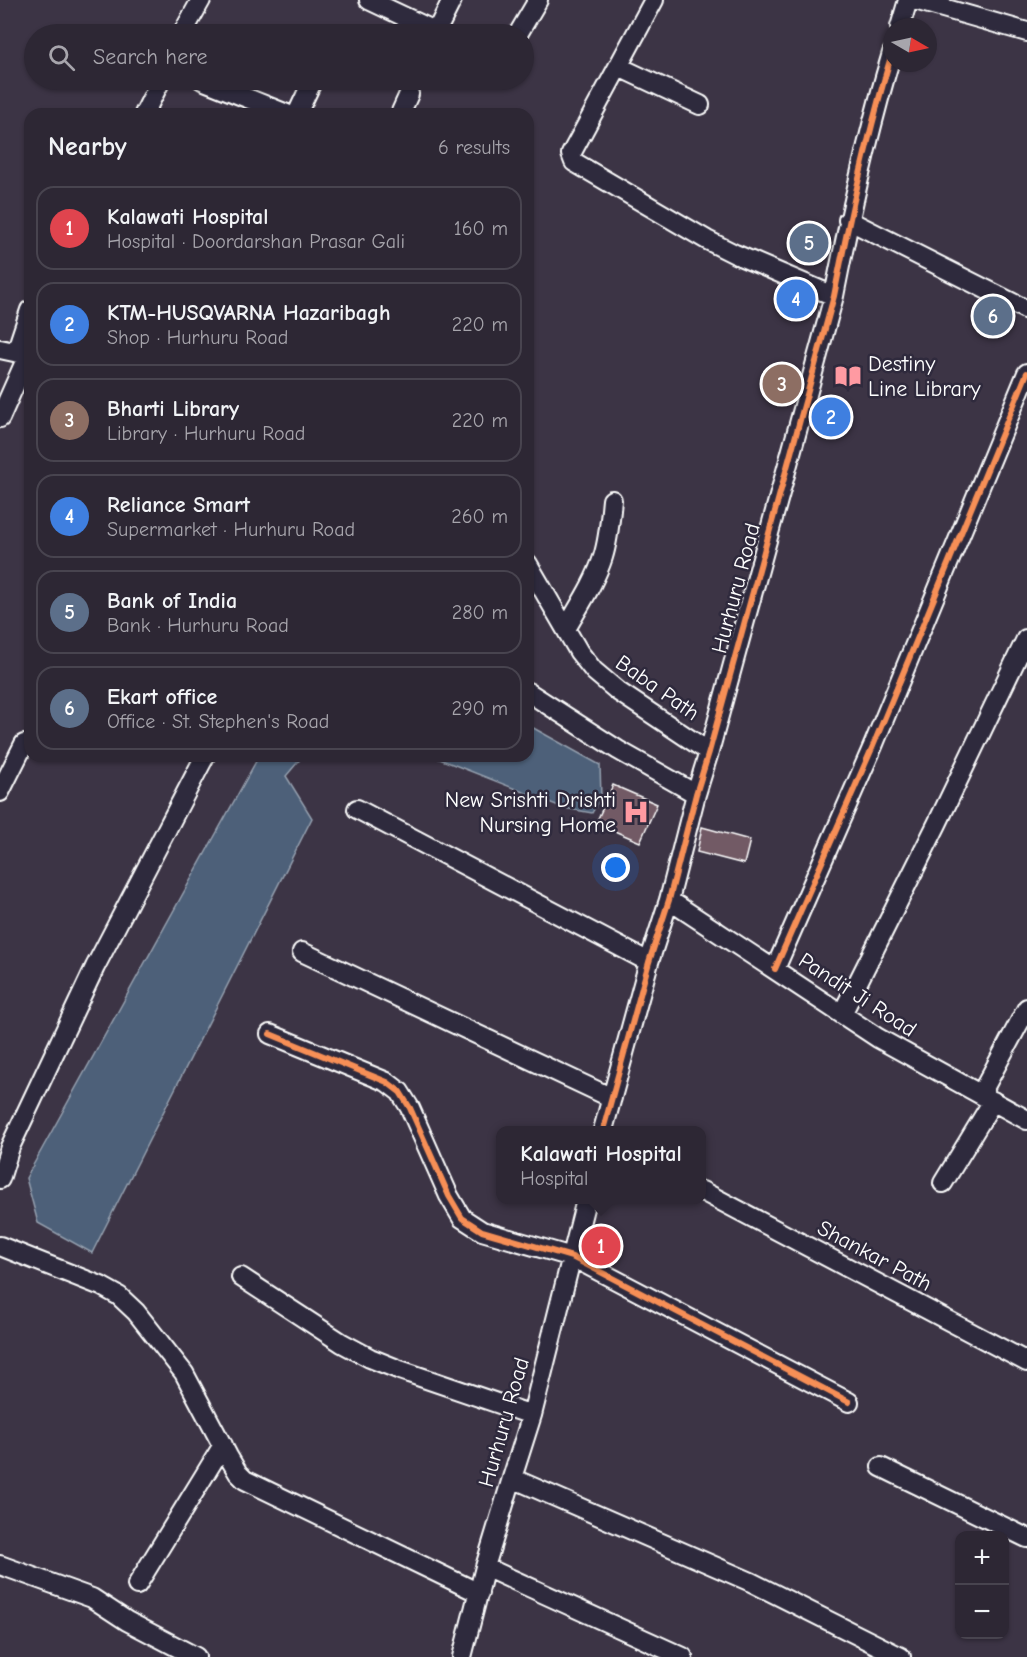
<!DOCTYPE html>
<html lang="en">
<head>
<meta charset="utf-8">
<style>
	:root { --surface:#2d2734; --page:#393340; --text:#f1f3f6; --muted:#a7a5ac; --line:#48444f; --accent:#ff9aa2 }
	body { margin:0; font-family:"Comic Neue",sans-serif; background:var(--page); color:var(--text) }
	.controls { position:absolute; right:18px; bottom:18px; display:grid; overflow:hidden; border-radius:12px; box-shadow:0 2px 4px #0004 }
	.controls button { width:54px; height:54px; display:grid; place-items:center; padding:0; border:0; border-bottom:2px solid var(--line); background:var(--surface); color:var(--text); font:30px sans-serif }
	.compass { position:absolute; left:883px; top:18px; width:54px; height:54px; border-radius:50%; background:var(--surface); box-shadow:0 2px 4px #0004; rotate:99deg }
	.you { position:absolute; left:616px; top:868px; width:21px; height:21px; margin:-15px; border:4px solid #fff; border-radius:50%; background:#1a73e8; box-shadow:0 0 0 9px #1a73e833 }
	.badge { display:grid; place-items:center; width:39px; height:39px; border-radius:50%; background:var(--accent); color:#fff; font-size:20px; font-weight:700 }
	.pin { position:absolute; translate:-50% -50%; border:3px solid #fff; box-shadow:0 2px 6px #0006 }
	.popup { position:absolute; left:496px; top:1126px; width:210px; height:78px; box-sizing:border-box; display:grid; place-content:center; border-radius:12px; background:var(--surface); filter:drop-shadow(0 2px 4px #0005); font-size:20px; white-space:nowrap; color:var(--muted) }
	.popup b { font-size:22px; color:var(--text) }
	.popup::after { content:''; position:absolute; left:50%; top:100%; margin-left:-12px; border:12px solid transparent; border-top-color:var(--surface) }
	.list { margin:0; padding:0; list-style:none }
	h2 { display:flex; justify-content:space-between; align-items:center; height:78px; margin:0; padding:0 24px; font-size:26px }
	h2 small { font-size:20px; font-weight:400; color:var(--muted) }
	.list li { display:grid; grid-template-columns:39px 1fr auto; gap:18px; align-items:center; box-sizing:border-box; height:84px; margin:0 12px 12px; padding:0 12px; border:2px solid var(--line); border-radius:18px }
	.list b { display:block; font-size:22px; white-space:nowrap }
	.list p { margin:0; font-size:20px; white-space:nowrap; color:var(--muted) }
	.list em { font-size:20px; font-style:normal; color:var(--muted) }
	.icon { flex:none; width:33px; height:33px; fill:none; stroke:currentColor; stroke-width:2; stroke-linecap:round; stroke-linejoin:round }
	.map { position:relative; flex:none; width:1027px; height:1657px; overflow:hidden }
	.search { position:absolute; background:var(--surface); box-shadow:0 2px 4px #0004; left:24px; top:24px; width:510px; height:66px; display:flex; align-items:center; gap:15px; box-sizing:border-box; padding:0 21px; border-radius:33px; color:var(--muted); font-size:22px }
	.panel { position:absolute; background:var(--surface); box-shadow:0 2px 4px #0004; left:24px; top:108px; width:510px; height:654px; border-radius:18px }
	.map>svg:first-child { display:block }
</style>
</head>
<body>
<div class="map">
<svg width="1027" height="1657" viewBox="0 0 1027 1657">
	<rect width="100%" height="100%" fill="#3c3445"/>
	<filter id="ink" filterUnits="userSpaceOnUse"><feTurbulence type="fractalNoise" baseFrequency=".0167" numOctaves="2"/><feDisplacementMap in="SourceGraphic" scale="12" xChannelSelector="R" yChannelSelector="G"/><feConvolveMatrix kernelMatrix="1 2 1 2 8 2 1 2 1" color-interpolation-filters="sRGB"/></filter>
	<g filter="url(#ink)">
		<path fill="#4e6179" stroke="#95a0af" stroke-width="1.5" d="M528 725 600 765 601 797 592 813 564 808 432 756H528Z
			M259 756H303L286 776 312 818 92 1253 38 1223 26 1178Z"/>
		<path fill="#725a65" stroke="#fff" stroke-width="1.5" d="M613 785 657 804 640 842 596 823Z
			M702 827 750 840 744 864 697 852Z"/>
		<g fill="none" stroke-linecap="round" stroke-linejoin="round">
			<g stroke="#fff" stroke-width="22">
				<path id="minor" d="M369 0 441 34
					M654 0 571 154 574 162 707 240 735 254 834 296
					M915 0 1027 32
					M900 27 908 0
					M436 32 452 0
					M274 33 280 34
					M182 34 201 0
					M518 34 538 0
					M619 67 700 105
					M202 80 287 114
					M144 114 161 80
					M297 114 313 80
					M400 114 409 94
					M848 220 1027 310
					M0 349 28 355
					M16 352 30 310
					M0 418 28 355
					M528 564 579 652 594 671 619 692 709 752
					M566 629C579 606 595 582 603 557 609 538 610 519 612 500
					M528 692 618 750 696 794
					M0 792 24 744
					M357 809 649 962
					M669 900 878 1038 1027 1120
					M302 952 612 1098
					M775 969 873 746 1027 373
					M842 1014 937 824 1026 639
					M270 1034 387 1082 400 1092 410 1108 449 1196 462 1218 482 1231 572 1257 849 1402
					M981 1094 1027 1008
					M603 1130 649 962 669 900 696 794 709 752 834 296C850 214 868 133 892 53
					M0 1179 10 1147 95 967 205 756
					M943 1183 993 1101
					M702 1191 1027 1362
					M0 1246 101 1286 119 1296 136 1312 184 1373 228 1456 238 1473 245 1480 479 1593
					M241 1277 342 1343 370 1358 400 1370 532 1415
					M881 1467 1027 1538
					M512 1478 751 1582 901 1657
					M0 1565 92 1598 127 1621 196 1657
					M485 1567 683 1657
					M137 1585 223 1445
					M462 1657 485 1567 512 1478 532 1415 586 1200"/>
			</g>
			<use href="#minor" stroke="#2f2a3d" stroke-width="18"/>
			<g stroke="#2f2a3d" stroke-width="10">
				<path id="cycleway" d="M775 969 873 746 1027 373
					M270 1034 387 1082 400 1092 410 1108 449 1196 462 1218 482 1231 572 1257 849 1402
					M603 1130 649 962 669 900 696 794 709 752 834 296C850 214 868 133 892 53"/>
			</g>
			<use href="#cycleway" stroke="#f78f57" stroke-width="6"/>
		</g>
	</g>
	<defs>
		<g id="library-bare" transform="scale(2.07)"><path d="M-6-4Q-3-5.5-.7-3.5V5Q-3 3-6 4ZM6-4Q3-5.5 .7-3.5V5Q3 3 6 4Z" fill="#ff9aa2" stroke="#2f2a3d" stroke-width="2.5" paint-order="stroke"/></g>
		<g id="hospital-bare" transform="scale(2.07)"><path d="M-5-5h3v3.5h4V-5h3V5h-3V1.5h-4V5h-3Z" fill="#ff9aa2" stroke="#2f2a3d" stroke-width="2.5" paint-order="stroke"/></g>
	</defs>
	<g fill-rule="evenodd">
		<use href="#library-bare" x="848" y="376"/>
		<use href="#hospital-bare" x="636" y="812"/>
	</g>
	<g text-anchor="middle" stroke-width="5" stroke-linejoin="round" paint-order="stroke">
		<g font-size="22" fill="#fff" stroke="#2f2a3d" text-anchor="start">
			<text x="868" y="371">Destiny<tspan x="868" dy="25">Line Library</tspan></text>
			<text x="616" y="807" text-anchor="end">New Srishti Drishti<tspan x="616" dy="25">Nursing Home</tspan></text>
		</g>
		<g font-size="22" fill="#fff" stroke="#2f2a3d">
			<text transform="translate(735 588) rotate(-75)" y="8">Hurhuru Road</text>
			<text transform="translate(658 687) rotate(35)" y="8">Baba Path</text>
			<text transform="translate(858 994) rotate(33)" y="8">Pandit Ji Road</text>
			<text transform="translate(875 1255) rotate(28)" y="8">Shankar Path</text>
			<text transform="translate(503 1422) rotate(-74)" y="8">Hurhuru Road</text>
		</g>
	</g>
</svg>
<div class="controls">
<button>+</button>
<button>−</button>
</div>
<svg class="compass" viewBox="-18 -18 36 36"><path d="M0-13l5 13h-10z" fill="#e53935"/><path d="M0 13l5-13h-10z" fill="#a7a5ac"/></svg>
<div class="you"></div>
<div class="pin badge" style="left:601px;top:1246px;background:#e0444e">1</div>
<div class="popup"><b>Kalawati Hospital</b>Hospital</div>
<div class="pin badge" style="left:831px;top:417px;background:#3f7fe0">2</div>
<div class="pin badge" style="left:782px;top:384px;background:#8d6e63">3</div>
<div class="pin badge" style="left:796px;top:299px;background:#3f7fe0">4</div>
<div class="pin badge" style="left:809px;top:243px;background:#5c6f8a">5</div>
<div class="pin badge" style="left:993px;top:316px;background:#5c6f8a">6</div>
<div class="search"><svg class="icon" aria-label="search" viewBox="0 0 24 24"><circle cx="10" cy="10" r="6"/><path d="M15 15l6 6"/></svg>Search here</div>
<section class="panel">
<h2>Nearby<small>6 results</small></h2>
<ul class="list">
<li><span class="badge" style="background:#e0444e">1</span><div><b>Kalawati Hospital</b><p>Hospital · Doordarshan Prasar Gali</p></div><em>160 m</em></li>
<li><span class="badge" style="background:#3f7fe0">2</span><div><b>KTM-HUSQVARNA Hazaribagh</b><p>Shop · Hurhuru Road</p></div><em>220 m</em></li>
<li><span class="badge" style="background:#8d6e63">3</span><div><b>Bharti Library</b><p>Library · Hurhuru Road</p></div><em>220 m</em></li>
<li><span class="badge" style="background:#3f7fe0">4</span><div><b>Reliance Smart</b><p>Supermarket · Hurhuru Road</p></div><em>260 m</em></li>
<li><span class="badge" style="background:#5c6f8a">5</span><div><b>Bank of India</b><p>Bank · Hurhuru Road</p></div><em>280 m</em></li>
<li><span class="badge" style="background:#5c6f8a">6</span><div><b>Ekart office</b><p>Office · St. Stephen's Road</p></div><em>290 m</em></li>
</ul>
</section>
</div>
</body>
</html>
